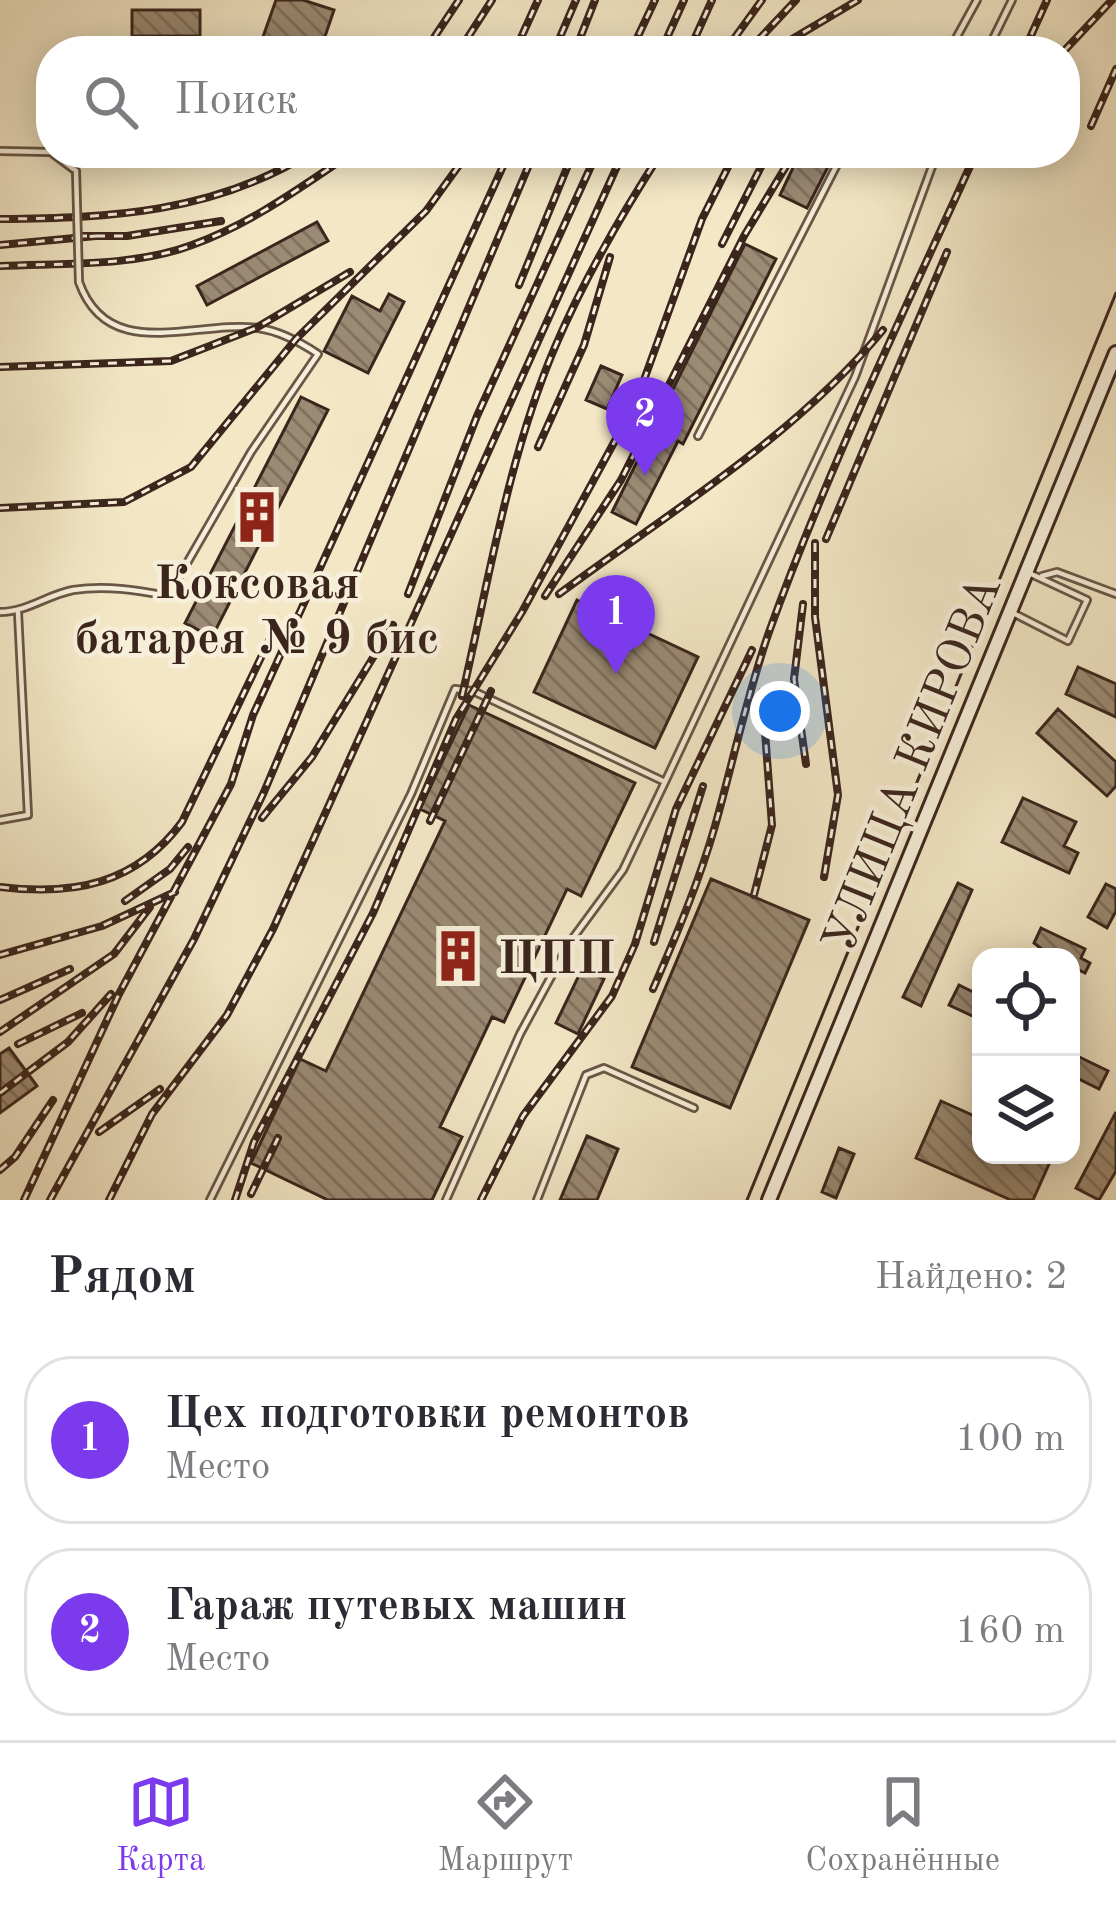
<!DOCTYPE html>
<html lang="ru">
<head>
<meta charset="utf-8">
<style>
	:root { --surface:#fff; --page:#f2f2f3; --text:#2b2b33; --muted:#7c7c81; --line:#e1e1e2; --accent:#7c3aed }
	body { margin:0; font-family:"Old Standard TT",serif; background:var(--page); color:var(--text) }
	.controls { position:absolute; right:36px; bottom:36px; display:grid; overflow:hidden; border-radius:24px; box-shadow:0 6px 30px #0003 }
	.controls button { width:108px; height:108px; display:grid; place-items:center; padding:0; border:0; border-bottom:3px solid var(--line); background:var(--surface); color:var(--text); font:60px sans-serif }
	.you { position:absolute; left:780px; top:711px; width:42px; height:42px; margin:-30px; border:9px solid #fff; border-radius:50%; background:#1a73e8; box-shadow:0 0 0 18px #1a73e833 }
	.badge { display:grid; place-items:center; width:78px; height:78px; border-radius:50%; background:var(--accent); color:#fff; font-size:39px; font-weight:700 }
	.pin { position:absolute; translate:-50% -99px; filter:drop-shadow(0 3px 6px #0008) }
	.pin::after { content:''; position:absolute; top:63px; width:42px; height:36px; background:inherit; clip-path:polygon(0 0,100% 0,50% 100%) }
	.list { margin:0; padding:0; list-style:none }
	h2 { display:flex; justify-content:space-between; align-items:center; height:156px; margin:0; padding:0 48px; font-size:51px }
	h2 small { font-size:39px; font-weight:400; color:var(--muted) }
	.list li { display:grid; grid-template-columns:78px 1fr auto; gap:36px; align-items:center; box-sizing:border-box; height:168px; margin:0 24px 24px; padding:0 24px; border:3px solid var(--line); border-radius:48px }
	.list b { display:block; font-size:45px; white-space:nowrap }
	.list p { margin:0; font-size:39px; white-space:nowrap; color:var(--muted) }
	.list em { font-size:39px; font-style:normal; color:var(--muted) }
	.icon { flex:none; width:66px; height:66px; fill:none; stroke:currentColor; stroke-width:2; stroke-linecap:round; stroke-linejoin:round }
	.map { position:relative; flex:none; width:1116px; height:1200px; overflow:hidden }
	.search { position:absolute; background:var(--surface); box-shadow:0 6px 30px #0003; left:36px; right:36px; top:36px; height:132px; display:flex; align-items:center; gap:30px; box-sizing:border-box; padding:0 42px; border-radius:48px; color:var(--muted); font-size:45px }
	.sheet { height:540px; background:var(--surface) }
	nav { display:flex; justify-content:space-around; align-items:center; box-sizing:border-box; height:168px; border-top:3px solid var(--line); background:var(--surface); font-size:33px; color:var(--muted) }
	nav a { display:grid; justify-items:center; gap:6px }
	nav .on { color:var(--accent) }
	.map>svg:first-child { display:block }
</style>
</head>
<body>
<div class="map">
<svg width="1116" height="1200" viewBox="0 0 1116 1200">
	<defs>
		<pattern id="building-back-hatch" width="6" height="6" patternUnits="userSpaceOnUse" patternTransform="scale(3)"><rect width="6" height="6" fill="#9b8a74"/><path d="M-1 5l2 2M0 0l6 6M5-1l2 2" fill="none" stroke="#80715e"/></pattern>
	</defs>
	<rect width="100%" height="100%" fill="#f3e7c6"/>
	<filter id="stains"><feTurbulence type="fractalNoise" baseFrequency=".00167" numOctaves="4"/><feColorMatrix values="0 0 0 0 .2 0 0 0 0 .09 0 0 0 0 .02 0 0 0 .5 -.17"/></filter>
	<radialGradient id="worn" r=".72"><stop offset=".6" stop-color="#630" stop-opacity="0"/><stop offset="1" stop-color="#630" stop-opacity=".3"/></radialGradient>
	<path fill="url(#building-back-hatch)" stroke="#3b251c" stroke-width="3" d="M276 0H303L334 10 320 51H258Z
		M132 10H200V36H132Z
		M800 153H835L807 208 780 195Z
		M317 222 328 241 207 305 197 286Z
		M745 244 776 259 683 444 678 441 636 524 612 512Z
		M389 294 404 302 368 373 324 351 352 296 380 311Z
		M601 366 622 375 607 409 586 400Z
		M301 397 328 410 212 637 185 623Z
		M577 600 698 657 655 748 534 692Z
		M1078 667 1116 684V717L1066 694Z
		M469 705 635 783 581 896 567 889 504 1022 492 1017 440 1127 462 1137 432 1200H328L251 1163 300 1059 326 1071 445 821 420 809Z
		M1058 709 1116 762V786L1107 796 1037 733Z
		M1023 798 1076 822 1064 846 1078 853 1069 873 1002 842Z
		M711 879 809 920 730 1108 632 1067Z
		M958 883 972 890 921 1006 903 997Z
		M1106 884 1116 889V911L1107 928 1088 917Z
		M1041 928 1085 949 1081 958 1090 963 1085 973 1071 966V957H1052L1034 943Z
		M582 969 604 979 578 1034 556 1023Z
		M959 985 981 996V1020L949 1005Z
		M9 1048 37 1086 0 1113V1054Z
		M1071 1053 1108 1071 1099 1089 1071 1075Z
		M941 1101 981 1119V1155H1053L1033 1200H1011L916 1158Z
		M1116 1112V1171L1099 1200 1076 1188Z
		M587 1136 618 1149 597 1200H560Z
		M839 1148 854 1154 836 1198 822 1192Z"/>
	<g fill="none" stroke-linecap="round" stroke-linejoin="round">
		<g stroke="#695646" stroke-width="10">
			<path id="lane" d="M949 51 977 0
				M987 51 1012 0
				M0 151 51 152
				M52 153 76 171
				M698 436 843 153
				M1042 576 1057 572 1116 594
				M0 612C27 612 47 595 73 590 106 585 136 590 168 596L251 452 318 354C300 342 280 331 258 328 194 320 108 364 79 282
				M1011 612 1068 641 1087 600 1029 573
				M0 820 28 815 18 612
				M210 1200 411 794 455 689 473 691 665 782
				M446 1200 520 1034 570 942 623 870 665 782 855 377 937 153
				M537 1200 586 1075 604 1068 694 1108"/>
		</g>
		<g stroke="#3b251c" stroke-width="18">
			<path id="secondary" d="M769 1200 1116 353"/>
		</g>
		<use href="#lane" stroke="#f7efda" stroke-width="4.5"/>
		<use href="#secondary" stroke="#f7efda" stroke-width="12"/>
		<path stroke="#3b251c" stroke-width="3" d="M747 1200 1116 293"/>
		<g stroke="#3b251c" stroke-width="8">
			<path id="rail" d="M425 51 459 0
				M459 51 492 0
				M515 51 538 0
				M554 51 576 0
				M575 51 595 0
				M631 51 655 0
				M661 51 684 0
				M689 51 712 0
				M725 51 762 0
				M748 51 796 0
				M772 51 858 0
				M820 51 824 43
				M1024 51 1047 0
				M1064 51 1112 0
				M1091 126 1116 69
				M0 219C111 218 213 213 310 153
				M78 236H127L221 221
				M722 244 768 153
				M0 245 96 236
				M0 266C62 263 134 267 192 245 251 224 301 187 352 153
				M519 285 573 153
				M0 367 171 361 256 328 350 272
				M538 447 584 345 610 257
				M0 508 124 502 191 467 296 339 426 211 468 153
				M826 539 947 252
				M815 543V617L838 795 824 877
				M408 594 477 416 597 153
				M559 594C671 511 793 438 883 330
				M545 596 621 480 744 236 794 153
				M803 604 794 679 806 764
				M462 696C489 580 508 457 555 347 584 279 621 215 661 153
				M262 818 312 757 393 625
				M430 821 491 691
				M0 887C74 896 136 884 182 822L277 624
				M754 895 772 825 762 692
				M125 901 170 869 188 847
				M654 942 703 786
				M0 955 102 926 175 892
				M653 989C676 936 699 882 715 826 733 762 747 695 769 632 828 468 904 312 976 153
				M0 1000 70 969
				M0 1032 114 954 150 907
				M18 1044 82 1013
				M0 1093 68 1042 111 994
				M99 1132 160 1089
				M0 1170 15 1157 53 1100
				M251 1194 278 1138
				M24 1200 119 994 231 784 253 715 509 153
				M50 1200 194 939 264 792 534 153
				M109 1200 152 1114 227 1015 273 929 623 153
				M235 1200 254 1142 373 913 456 719 522 612 636 402 702 219 735 153
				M481 1200 523 1116 612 996 635 944 676 809 752 650"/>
		</g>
		<use href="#rail" stroke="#f7efda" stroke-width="3" stroke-dasharray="9" stroke-linecap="butt"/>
		<g stroke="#695646" stroke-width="10" stroke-linecap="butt">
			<path id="lane-bridge" d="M76 171 79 282"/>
		</g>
		<use href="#lane-bridge" stroke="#f7efda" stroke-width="4.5"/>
	</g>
	<defs>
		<g id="building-bare" transform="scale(4.14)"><path d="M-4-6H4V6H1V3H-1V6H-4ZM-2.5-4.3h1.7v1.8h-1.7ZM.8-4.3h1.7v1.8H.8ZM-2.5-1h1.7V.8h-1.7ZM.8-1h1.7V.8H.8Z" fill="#8f2418" stroke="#f7efda" stroke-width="2.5" paint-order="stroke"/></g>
	</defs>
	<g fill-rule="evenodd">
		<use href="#building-bare" x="257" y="517"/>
		<use href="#building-bare" x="458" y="956"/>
	</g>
	<g text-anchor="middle" stroke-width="9" stroke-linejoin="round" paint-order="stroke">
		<g font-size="48" font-weight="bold" fill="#3b251c" stroke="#f7efda">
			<text x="257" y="598">Коксовая<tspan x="257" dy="55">батарея № 9 бис</tspan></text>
			<text x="498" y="973" text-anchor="start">ЦПП</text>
		</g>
		<g font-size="48" fill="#3b251c" stroke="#f7efda">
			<text transform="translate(910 763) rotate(-68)" y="17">УЛИЦА КИРОВА</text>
		</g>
	</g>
	<rect width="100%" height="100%" filter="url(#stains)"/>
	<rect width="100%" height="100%" fill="url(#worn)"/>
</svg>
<div class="controls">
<button><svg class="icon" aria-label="locate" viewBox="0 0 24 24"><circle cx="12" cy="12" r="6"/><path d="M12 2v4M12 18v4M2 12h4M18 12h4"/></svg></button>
<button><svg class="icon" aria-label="layers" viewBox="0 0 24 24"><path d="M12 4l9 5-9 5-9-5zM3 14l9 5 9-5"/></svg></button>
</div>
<div class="you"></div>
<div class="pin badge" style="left:616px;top:674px">1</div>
<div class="pin badge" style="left:645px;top:476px">2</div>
<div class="search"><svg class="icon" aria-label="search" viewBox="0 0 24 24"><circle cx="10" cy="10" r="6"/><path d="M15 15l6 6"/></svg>Поиск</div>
</div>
<section class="sheet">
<h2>Рядом<small>Найдено: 2</small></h2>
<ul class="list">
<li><span class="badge">1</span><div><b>Цех подготовки ремонтов</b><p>Место</p></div><em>100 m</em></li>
<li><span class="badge">2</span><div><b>Гараж путевых машин</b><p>Место</p></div><em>160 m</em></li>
</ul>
</section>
<nav>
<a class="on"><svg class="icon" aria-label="map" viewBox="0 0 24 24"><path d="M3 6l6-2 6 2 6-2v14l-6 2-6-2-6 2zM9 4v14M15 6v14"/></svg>Карта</a>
<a><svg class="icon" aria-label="directions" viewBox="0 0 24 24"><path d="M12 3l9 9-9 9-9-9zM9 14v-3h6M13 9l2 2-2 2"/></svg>Маршрут</a>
<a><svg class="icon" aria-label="saved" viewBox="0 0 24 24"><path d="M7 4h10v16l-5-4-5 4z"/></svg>Сохранённые</a>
</nav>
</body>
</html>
